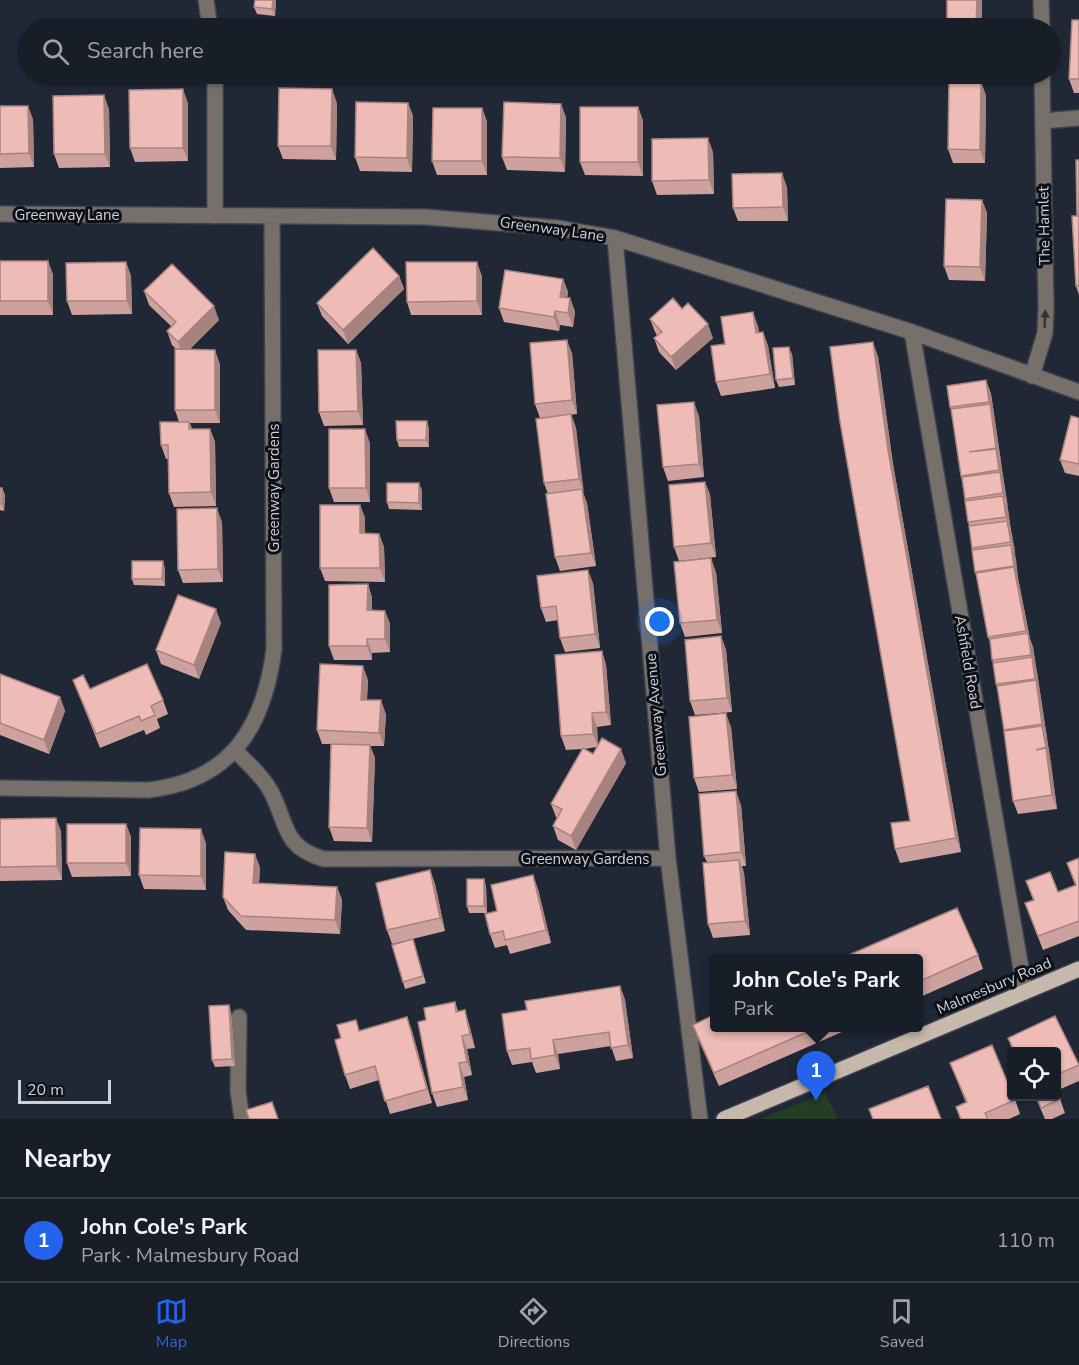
<!DOCTYPE html>
<html lang="en">
<head>
<meta charset="utf-8">
<style>
	:root { --surface:#181e28; --page:#252b34; --text:#f1f3f6; --muted:#9fa2a8; --line:#363c45; --accent:#2563eb }
	body { margin:0; font-family:"Nunito Sans",sans-serif; background:var(--page); color:var(--text) }
	.controls { position:absolute; right:18px; bottom:18px; display:grid; overflow:hidden; border-radius:6px; box-shadow:0 2px 4px #0004 }
	.controls button { width:54px; height:54px; display:grid; place-items:center; padding:0; border:0; border-bottom:2px solid var(--line); background:var(--surface); color:var(--text); font:30px sans-serif }
	.scale { position:absolute; left:18px; bottom:15px; width:93px; box-sizing:border-box; padding-left:6px; border:3px solid #ccd1db; border-top:0; font-size:16px; line-height:21px; white-space:nowrap; color:#ccd1db; -webkit-text-stroke:4px #0d1117; paint-order:stroke }
	.you { position:absolute; left:660px; top:622px; width:21px; height:21px; margin:-15px; border:4px solid #fff; border-radius:50%; background:#1a73e8; box-shadow:0 0 0 9px #1a73e833 }
	.badge { display:grid; place-items:center; width:39px; height:39px; border-radius:50%; background:var(--accent); color:#fff; font-size:20px; font-weight:700 }
	.pin { position:absolute; translate:-50% -50px; filter:drop-shadow(0 2px 3px #0008) }
	.pin::after { content:''; position:absolute; top:32px; width:21px; height:18px; background:inherit; clip-path:polygon(0 0,100% 0,50% 100%) }
	.popup { position:absolute; left:710px; top:954px; width:213px; height:78px; box-sizing:border-box; display:grid; place-content:center; border-radius:6px; background:var(--surface); filter:drop-shadow(0 2px 4px #0005); font-size:20px; white-space:nowrap; color:var(--muted) }
	.popup b { font-size:22px; color:var(--text) }
	.popup::after { content:''; position:absolute; left:50%; top:100%; margin-left:-12px; border:12px solid transparent; border-top-color:var(--surface) }
	.list { margin:0; padding:0; list-style:none }
	h2 { display:flex; justify-content:space-between; align-items:center; height:78px; margin:0; padding:0 24px; font-size:26px }
	h2 small { font-size:20px; font-weight:400; color:var(--muted) }
	.list li { display:grid; grid-template-columns:39px 1fr auto; gap:18px; align-items:center; box-sizing:border-box; height:84px; padding:0 24px; border-top:2px solid var(--line) }
	.list b { display:block; font-size:22px; white-space:nowrap }
	.list p { margin:0; font-size:20px; white-space:nowrap; color:var(--muted) }
	.list em { font-size:20px; font-style:normal; color:var(--muted) }
	.icon { flex:none; width:33px; height:33px; fill:none; stroke:currentColor; stroke-width:2; stroke-linecap:round; stroke-linejoin:round }
	.map { position:relative; flex:none; width:1079px; height:1119px; overflow:hidden }
	.search { position:absolute; background:var(--surface); box-shadow:0 2px 4px #0004; left:18px; right:18px; top:18px; height:66px; display:flex; align-items:center; gap:15px; box-sizing:border-box; padding:0 21px; border-radius:33px; color:var(--muted); font-size:22px }
	.sheet { height:162px; background:var(--surface) }
	nav { display:flex; justify-content:space-around; align-items:center; box-sizing:border-box; height:84px; border-top:2px solid var(--line); background:var(--surface); font-size:16px; color:var(--muted) }
	nav a { display:grid; justify-items:center; gap:3px }
	nav .on { color:var(--accent) }
	.map>svg:first-child { display:block }
</style>
</head>
<body>
<div class="map">
<svg width="1079" height="1119" viewBox="0 0 1079 1119">
	<rect width="100%" height="100%" fill="#202836"/>
	<path fill="#243d25" d="M825 1093 838 1119H760Z"/>
	<g fill="none" stroke-linecap="round" stroke-linejoin="round">
		<g stroke="#3c4350" stroke-width="18">
			<path id="minor" d="M206 0 210 28
				M1041 0 1042 28
				M215 74V216
				M1043 121 1079 118
				M0 214 426 217 558 228 615 238 912 332 1079 392
				M615 238 668 858 700 1119
				M912 332 1025 992
				M1032 376 1045 333 1046 308 1042 74
				M236 751C247 763 262 775 270 790 288 822 281 847 324 859L668 858
				M0 788 148 790C231 781 264 727 274 649L272 216
				M239 1017 238 1091 242 1119"/>
		</g>
		<g stroke="#3c4350" stroke-width="18">
			<path id="major" d="M724 1119 1079 969"/>
		</g>
		<use href="#minor" stroke="#77706a" stroke-width="15"/>
		<use href="#major" stroke="#c7b8ac" stroke-width="15"/>
	</g>
	<path fill="#cda19d" fill-rule="evenodd" d="M276 0 275 16 257 14 254 7Z
		M1079 20V93H1074L1069 79Z
		M981 82 986 96 985 163H953L948 149Z
		M188 103V161L135 162 130 148Z
		M337 103 336 160 283 159 278 146Z
		M408 103 413 116 412 172 360 171 355 157Z
		M561 104 566 118 565 172 507 170 502 157Z
		M0 106 33 119 34 167 0 168Z
		M638 107 643 121V176L585 175 580 162Z
		M482 108 487 122V175H437L432 161Z
		M109 109 110 167 59 168 54 154Z
		M713 152 714 194 657 195 652 181Z
		M1079 160V295L1076 286Z
		M787 187 788 221H738L733 208Z
		M982 200 987 213 985 281 949 280 944 266Z
		M0 261H48L53 275V315H0Z
		M126 262 131 276 132 314 72 315 67 301Z
		M399 276 404 289 348 344 322 316 317 303Z
		M482 276V315H411L407 302Z
		M563 279 568 292 567 298H570L575 312 573 327 560 325 559 331 504 322 499 308Z
		M144 291 219 320 189 350 220 364V423H190L192 429H210L215 442 216 506 174 507 169 493V459H166L161 445 179 422 175 410 176 349 172 345 167 331 172 327 149 305Z
		M682 309 713 338 676 370 659 352 654 338 657 335 655 332 650 319Z
		M758 326 759 333 763 332 768 346 775 388 721 396 716 382 725 344Z
		M356 350 361 363 363 425 324 426 319 412Z
		M572 353 577 414 540 418 535 404Z
		M792 354 795 385 779 387 776 380Z
		M878 356 893 464 961 852 900 863 895 849 910 821Z
		M986 380 991 394 1018 578 1030 639 1033 647 1047 738 1057 809 1018 814 1013 801 1004 731 998 689 996 684 990 642 988 637 977 578 975 572 969 526 961 476 952 412 950 407Z
		M571 414 576 428 583 493 587 503 596 566 560 571 555 557 548 494 544 483Z
		M699 416 704 477 668 481 663 467Z
		M1079 418V476L1065 473 1060 460Z
		M429 428V447H399L397 440Z
		M370 443V502H334L329 488Z
		M705 482 710 495 716 557 679 561 674 547Z
		M0 488H2L5 495 4 511 0 510Z
		M422 490V510L389 509 387 502Z
		M360 505 365 518V533L379 534 384 547 385 582 325 581 320 568Z
		M222 522 223 582 183 583 178 570Z
		M165 568V586L134 585 132 579Z
		M716 572 722 633 685 637 680 623Z
		M593 583 600 648 565 652 560 638 558 620 546 622 541 608Z
		M368 584 372 598V611H385L390 624V652L372 653V660H334L329 646Z
		M221 623 199 679 161 664 156 650Z
		M721 636 726 650 732 712 695 715 690 701Z
		M602 651 606 665 611 725 597 727 598 746 626 763 576 850 558 840 553 826 557 818 556 817 551 804 582 749 566 750 561 736ZM597 747 593 754 584 749Z
		M0 674 60 697 65 711 49 754 0 735Z
		M73 680 90 689 163 700 168 714 157 719 160 728 146 735 144 730 100 748Z
		M368 680 367 700 386 714 384 746H370L375 758 372 842 334 841 329 827 331 744H322L317 730Z
		M731 727 737 789 699 792 694 778Z
		M741 805 746 866H742L744 873 750 935 713 938 708 924 707 862 704 856Z
		M0 819 61 831 62 880 0 881Z
		M126 824 131 837V876L72 877 67 863Z
		M206 843V890L144 889 139 875Z
		M1079 858V936L1043 950 1025 903 1033 900 1026 881 1058 892 1075 885 1067 863Z
		M260 867 259 884 337 887 342 900 340 934 246 930 228 910 223 897Z
		M430 870 435 884 445 931 392 944 387 930Z
		M484 879 486 886 487 913H469L467 906Z
		M538 889 551 943 510 954 507 945 495 948 490 934 497 911Z
		M413 939 426 983 405 989 403 982Z
		M978 955 983 969 918 998V958Z
		M620 986 625 1000 633 1058 616 1061 611 1046 558 1054 560 1069 536 1073 532 1062 512 1065 507 1051 527 1010Z
		M455 1002 458 1011 469 1024 475 1048 467 1049 472 1075 464 1077 468 1100 437 1107 432 1093 426 1020Z
		M229 1005 231 1012 235 1066 215 1067 212 1060Z
		M1055 1016 1079 1066V1081L1056 1091V1052H1013L1008 1038Z
		M407 1017 412 1031 432 1103 390 1114 379 1080 350 1089 345 1075 341 1038 360 1031Z
		M693 1025 714 1028H851L719 1086 698 1039Z
		M950 1063 1014 1096 1020 1114 1009 1119H960L956 1107 966 1103Z
		M1035 1096H1056L1060 1099 1065 1113 1052 1119H1045Z"/>
	<path fill="#a7837f" d="M273 0H276L275 16 272 9Z
		M977 0H982V28H976Z
		M981 82 986 96 985 163 980 150Z
		M183 89 188 103V161L183 148Z
		M332 89 337 103 336 160 331 146Z
		M104 95 109 109 110 167 105 154Z
		M408 103 413 116 412 172 407 158Z
		M561 104 566 118 565 172 560 158Z
		M28 106 33 119 34 167 29 153Z
		M638 107 643 121V176L638 162Z
		M482 108 487 122V175L482 161Z
		M708 138 713 152 714 194 709 180Z
		M782 173 787 187 788 221 783 207Z
		M982 200 987 213 985 281 980 267Z
		M48 261 53 275V315L48 301Z
		M126 262 131 276 132 314 127 301Z
		M477 262 482 276V315L477 301Z
		M399 276 404 289 348 344 343 330Z
		M563 279 568 292 565 310 560 297Z
		M570 298 575 312 573 327 568 313Z
		M214 306 219 320 183 356 178 342Z
		M555 311 560 325 559 331 554 317Z
		M753 312 758 326 761 347 756 333Z
		M708 324 713 338 676 370 671 357Z
		M763 332 768 346 775 388 770 374Z
		M567 340 572 353 577 414 572 400Z
		M873 342 878 356 893 464 961 852 956 838 888 450Z
		M789 347 792 354 795 385 793 378Z
		M215 350 220 364V423L215 410Z
		M356 350 361 363 363 425 358 411Z
		M986 380 991 394 1001 461 996 448Z
		M694 402 699 416 704 477 699 464Z
		M571 414 576 428 584 493 579 479Z
		M427 421 429 428V447L426 440Z
		M210 429 215 442 216 506 211 492Z
		M365 429 370 443V502L366 488Z
		M996 449 1001 463 1008 507 1003 493Z
		M705 482 710 495 716 557 711 543Z
		M419 483 422 490V510L419 503Z
		M2 488 5 495 4 511 2 504Z
		M582 489 587 503 596 566 591 553Z
		M1003 496 1008 509 1011 531 1006 517Z
		M360 505 365 518V547L360 533Z
		M217 508 222 522 223 582 218 569Z
		M1007 521 1012 534 1016 556 1011 542Z
		M379 534 384 547 385 582 380 568Z
		M1011 545 1016 558 1018 578 1030 639 1033 647 1036 668 1031 655 1029 638 1026 631 1014 566Z
		M711 558 716 572 722 633 717 620Z
		M163 561 165 568V586L162 579Z
		M588 570 593 583 600 648 595 634Z
		M368 584 372 598V624L367 610Z
		M216 609 221 623 199 679 194 665Z
		M385 611 390 624V652L385 639Z
		M721 636 726 650 732 712 727 698Z
		M367 639 372 653V660L367 646Z
		M602 651 606 665 611 725 606 712Z
		M1032 657 1037 671 1047 738 1042 724Z
		M363 666 368 680 366 713 361 700Z
		M60 697 65 711 49 754 44 740Z
		M381 700 386 714 384 746 379 733Z
		M592 713 597 727 598 747 593 734Z
		M726 713 731 727 737 789 732 775Z
		M1042 726 1047 739 1051 761 1046 747Z
		M370 745 375 758 372 842 367 828Z
		M1046 748 1051 762 1057 809 1052 795Z
		M621 749 626 763 576 850 571 836Z
		M736 791 741 805 746 866 741 852Z
		M56 818 61 831 62 880 57 866Z
		M126 824 131 837V876L126 863Z
		M201 829 206 843V890L201 876Z
		M255 854 260 867 258 897 253 883Z
		M739 860 744 873 750 935 745 921Z
		M430 870 435 884 445 931 440 918Z
		M533 875 538 889 551 943 546 930Z
		M484 879 486 886 487 913 484 906Z
		M337 887 342 900 340 934 335 920Z
		M620 986 625 1000 633 1058 628 1045Z
		M229 1005 231 1012 235 1066 232 1059Z
		M465 1010 469 1024 475 1048 470 1034Z
		M407 1017 412 1031 432 1103 427 1089Z
		M462 1036 467 1049 472 1075 467 1062Z
		M553 1040 558 1054 560 1069 555 1055Z
		M459 1063 464 1077 468 1100 463 1087Z"/>
	<path fill="#eebbb6" stroke="#a7837f" stroke-width="1.5" d="M255 0H273L272 9 254 7Z
		M947 0H977L976 28H947Z
		M1072 20H1079V79H1069Z
		M161 25 177 26 176 28H160Z
		M949 81 981 82 980 150 948 149Z
		M279 88 332 89 331 146H278Z
		M183 89V148H130L129 90Z
		M104 95 105 154H54L53 96Z
		M356 102 408 103 407 158 355 157Z
		M504 102 561 104 560 158 502 157Z
		M0 106H28L29 153 0 154Z
		M580 107H638V162H580Z
		M433 108H482V161H432Z
		M708 138 709 180 652 181V139Z
		M1076 160H1079V216H1077Z
		M782 173 783 207 733 208 732 174Z
		M946 199 982 200 980 267 944 266Z
		M1072 216H1079V286H1076Z
		M373 248 399 276 343 330 317 303Z
		M0 261H48V301H0Z
		M126 262 127 301H67L66 263Z
		M406 262H477V301L407 302Z
		M172 264 214 306 178 342 167 331 176 322 144 291Z
		M505 270 563 279 560 297 570 298 568 313 555 311 554 317 499 308Z
		M673 298 682 309 688 303 708 324 671 357 654 338 662 332 650 319Z
		M753 312 756 333 763 332 770 374 716 382 711 346 725 344 721 317Z
		M567 340 572 400 535 404 530 343Z
		M873 342 888 450 956 838 895 849 891 823 910 821 840 422 830 347Z
		M789 347 793 378 776 380 773 348Z
		M175 349 215 350V410H175Z
		M318 350H356L358 411 319 412Z
		M986 380 989 402 950 407 947 386Z
		M694 402 699 464 663 467 657 405Z
		M990 404 996 448 969 452 996 449 999 470 961 476 951 409Z
		M571 414 579 479 544 483 536 419Z
		M1071 416 1079 418V464L1060 460Z
		M396 421H427L426 440H397Z
		M160 422H189V429H210L211 492 169 493 168 445H161Z
		M329 429H365L366 488H329Z
		M1000 472 1003 493 965 499 962 477Z
		M705 482 711 543 674 547 669 485Z
		M387 483H419V503L387 502Z
		M0 488H2V504H0Z
		M582 489 591 553 555 557 546 494Z
		M1003 496 1006 517 968 522 965 501Z
		M320 505H360V533L379 534 380 568H320Z
		M217 508 218 569 178 570 177 509Z
		M1007 521 1011 542 972 548 969 526Z
		M1011 545 1014 566 975 572 972 550Z
		M711 558 717 620 680 623 674 562Z
		M132 561H163L162 579H132Z
		M1014 567 1026 631 988 637 976 573Z
		M588 570 595 634 560 638 556 606 541 608 537 576Z
		M368 584 367 610 385 611V639H367V646H329V585Z
		M178 595 216 609 194 665 156 650Z
		M1028 633 1031 655 992 660 990 639Z
		M721 636 727 698 690 701 685 640Z
		M602 651 606 712 592 713 593 734 561 736 555 655Z
		M1032 657 1035 679 996 684 993 663Z
		M147 664 163 700 151 706 155 715 141 721 139 716 96 734 73 680 83 675 90 689Z
		M320 664 363 666 361 700H381L379 733 317 730Z
		M0 674 60 697 44 740 0 723Z
		M1036 680 1042 724 1004 730 997 686Z
		M726 713 732 775 694 778 689 717Z
		M1042 726 1046 747 1036 750 1046 748 1052 795 1013 801 1004 731Z
		M602 738 621 749 571 836 553 826 562 809 551 804 583 748 593 754Z
		M331 744 370 745 367 828 329 827Z
		M736 791 741 852 704 856 699 794Z
		M56 818 57 866 0 867V819Z
		M67 824H126V863H67Z
		M140 828 201 829V876L139 875Z
		M225 852 255 854 253 883 337 887 335 920 241 916 223 897Z
		M1079 858V921L1038 936 1025 903 1034 900 1026 881 1050 872 1058 892 1076 885 1067 863Z
		M739 860 745 921 708 924 703 863Z
		M430 870 440 918 387 930 376 883Z
		M533 875 546 930 505 940 503 931 490 934 485 914 497 911 491 885Z
		M467 879H484V906H467Z
		M957 908 978 955 918 982V958H842Z
		M413 939 423 976 403 982 392 945Z
		M620 986 628 1045 611 1048 609 1032 553 1040 555 1055 531 1059 530 1048 507 1051 502 1014 527 1010 525 1001Z
		M455 1002 456 1012 465 1010 470 1034 462 1036 467 1062 459 1063 463 1087 432 1093 418 1022 426 1020 424 1008Z
		M229 1005 232 1059 212 1060 209 1006Z
		M714 1015V1028H816L714 1073 693 1025Z
		M1055 1016 1079 1065 1056 1075V1052H1015L1008 1038Z
		M407 1017 427 1089 385 1101 375 1066 345 1075 335 1040 341 1038 337 1025 356 1020 359 1031Z
		M992 1045 1011 1091V1096H1014L1015 1100 985 1113 988 1119H961L956 1107 967 1102 950 1063Z
		M928 1086 941 1119H873L869 1109Z
		M1056 1093 1060 1099 1041 1108 1036 1096H1056Z
		M272 1102 278 1119H249L246 1110Z"/>
	<defs><path id="oneway-solid" d="M-6-.8H1V-3.2L6.5 0L1 3.2V.8H-6Z" transform="scale(1.5)"/></defs>
	<use fill="#323234" href="#oneway-solid" transform="translate(1045 319) rotate(-87)"/>
	<g text-anchor="middle" stroke-width="6" stroke-linejoin="round" paint-order="stroke">
		<g font-size="15" fill="#ccd1db" stroke="#0d1117">
			<text x="67" y="220">Greenway Lane</text>
			<text transform="translate(1044 226) rotate(-91)" y="5">The Hamlet</text>
			<text transform="translate(552 229) rotate(8)" y="5">Greenway Lane</text>
			<text transform="translate(274 488) rotate(-90)" y="5">Greenway Gardens</text>
			<text transform="translate(968 662) rotate(80)" y="5">Ashfield Road</text>
			<text transform="translate(656 715) rotate(-95)" y="5">Greenway Avenue</text>
			<text x="585" y="864">Greenway Gardens</text>
			<text transform="translate(994 986) rotate(-23)" y="5">Malmesbury Road</text>
		</g>
	</g>
</svg>
<div class="controls">
<button><svg class="icon" aria-label="locate" viewBox="0 0 24 24"><circle cx="12" cy="12" r="6"/><path d="M12 2v4M12 18v4M2 12h4M18 12h4"/></svg></button>
</div>
<div class="scale">20 m</div>
<div class="you"></div>
<div class="pin badge" style="left:816px;top:1101px">1</div>
<div class="popup"><b>John Cole's Park</b>Park</div>
<div class="search"><svg class="icon" aria-label="search" viewBox="0 0 24 24"><circle cx="10" cy="10" r="6"/><path d="M15 15l6 6"/></svg>Search here</div>
</div>
<section class="sheet">
<h2>Nearby<small></small></h2>
<ul class="list">
<li><span class="badge">1</span><div><b>John Cole's Park</b><p>Park · Malmesbury Road</p></div><em>110 m</em></li>
</ul>
</section>
<nav>
<a class="on"><svg class="icon" aria-label="map" viewBox="0 0 24 24"><path d="M3 6l6-2 6 2 6-2v14l-6 2-6-2-6 2zM9 4v14M15 6v14"/></svg>Map</a>
<a><svg class="icon" aria-label="directions" viewBox="0 0 24 24"><path d="M12 3l9 9-9 9-9-9zM9 14v-3h6M13 9l2 2-2 2"/></svg>Directions</a>
<a><svg class="icon" aria-label="saved" viewBox="0 0 24 24"><path d="M7 4h10v16l-5-4-5 4z"/></svg>Saved</a>
</nav>
</body>
</html>
